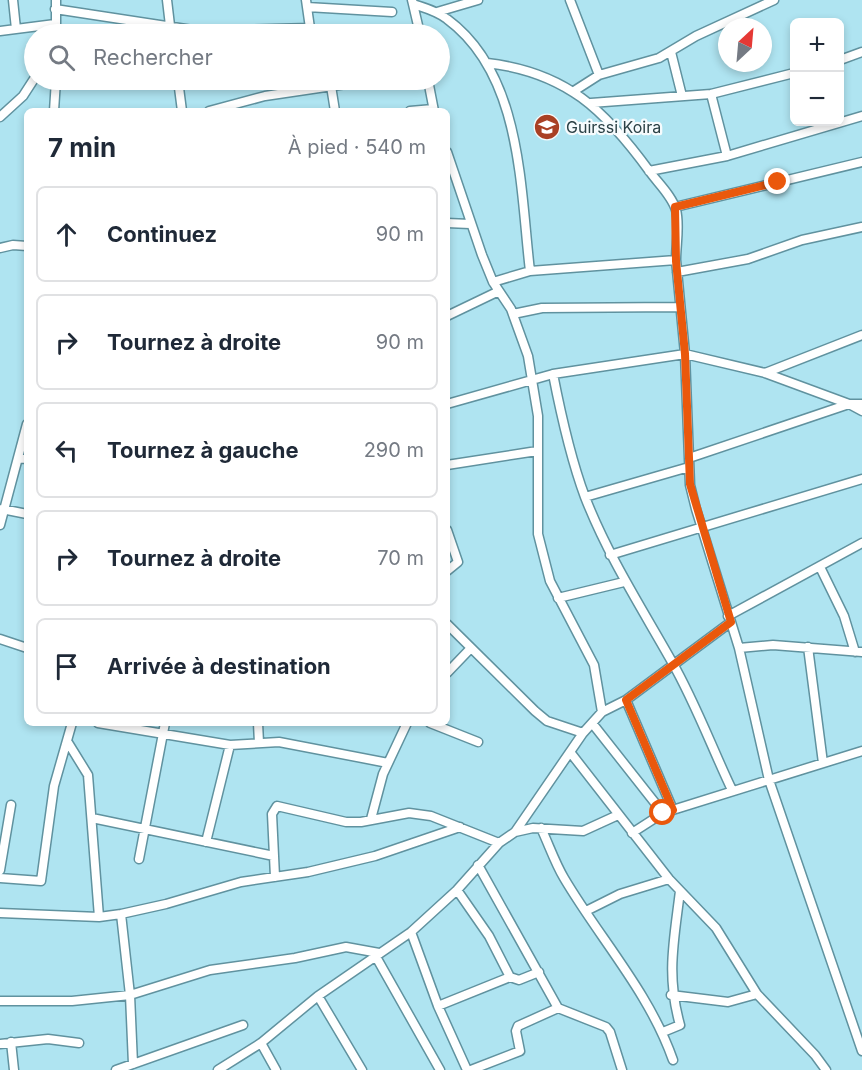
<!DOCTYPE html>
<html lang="fr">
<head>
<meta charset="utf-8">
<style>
	:root { --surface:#fff; --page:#f6f6f7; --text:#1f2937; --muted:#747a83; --line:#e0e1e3 }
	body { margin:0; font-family:Inter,sans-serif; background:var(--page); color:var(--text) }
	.controls { position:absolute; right:18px; top:18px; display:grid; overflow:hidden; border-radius:9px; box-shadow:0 3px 9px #0003 }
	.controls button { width:54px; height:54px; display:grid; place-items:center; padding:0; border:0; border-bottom:2px solid var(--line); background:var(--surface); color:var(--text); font:30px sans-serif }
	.compass { position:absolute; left:718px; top:18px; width:54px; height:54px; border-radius:50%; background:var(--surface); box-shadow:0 3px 9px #0003; rotate:26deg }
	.stop { position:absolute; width:18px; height:18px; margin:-14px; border:4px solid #ea580c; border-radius:50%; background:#fff }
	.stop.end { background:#ea580c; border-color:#fff; box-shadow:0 2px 6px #0008 }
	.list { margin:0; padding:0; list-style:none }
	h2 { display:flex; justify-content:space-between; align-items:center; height:78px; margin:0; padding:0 24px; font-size:26px }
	h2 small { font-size:20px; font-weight:400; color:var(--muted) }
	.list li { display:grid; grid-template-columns:39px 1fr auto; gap:18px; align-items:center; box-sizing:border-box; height:96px; margin:0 12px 12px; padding:0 12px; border:2px solid var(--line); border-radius:9px }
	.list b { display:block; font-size:22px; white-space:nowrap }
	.list em { font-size:20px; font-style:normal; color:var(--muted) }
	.icon { flex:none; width:33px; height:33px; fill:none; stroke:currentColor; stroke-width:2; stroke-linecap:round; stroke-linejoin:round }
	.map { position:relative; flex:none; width:862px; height:1070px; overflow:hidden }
	.search { position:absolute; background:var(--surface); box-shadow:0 3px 9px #0003; left:24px; top:24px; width:426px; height:66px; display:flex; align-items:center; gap:15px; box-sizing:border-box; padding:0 21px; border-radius:33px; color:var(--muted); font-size:22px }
	.panel { position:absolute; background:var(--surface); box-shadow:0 3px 9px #0003; left:24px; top:108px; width:426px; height:618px; border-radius:9px }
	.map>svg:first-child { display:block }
</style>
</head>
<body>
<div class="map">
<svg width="862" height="1070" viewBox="0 0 862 1070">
	<rect width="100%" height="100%" fill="#afe4f1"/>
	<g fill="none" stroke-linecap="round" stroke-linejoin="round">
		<g stroke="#60929f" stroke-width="11">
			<path id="minor" d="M13 0 16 29
				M167 0 171 34
				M412 0 413 4C425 8 437 11 447 19 522 74 520 187 530 271
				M570 0 599 75
				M413 4 420 34
				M307 7 392 12
				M55 9 199 31 310 28 306 0
				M437 12 478 0
				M0 31 55 24
				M56 34V0
				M671 52 682 96
				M840 60 862 52
				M487 63C566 72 605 110 650 172 658 183 672 196 676 210 680 224 676 245 676 260L530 271 493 282
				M178 80 182 111
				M428 80 434 111
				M331 86 335 111
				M574 91 599 75 659 58 696 36 774 0
				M711 94 727 156 862 116
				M591 103 711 94 794 73
				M54 111 56 80
				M209 111 265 96 373 80
				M410 111 433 109
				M0 117 23 96 34 79
				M447 152 482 255 493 282 511 309 528 356 538 416V534L550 581 594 665 602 712
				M649 171 727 156
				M675 207 862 162
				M447 223 470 224
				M0 248 13 245 27 246
				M677 272 748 259 802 240 862 227
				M513 314 542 308 680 307
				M447 316 499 291
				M765 373 862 335
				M553 374C561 415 570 457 585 497 608 556 641 607 672 662 695 702 712 748 732 790
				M447 404 553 374 685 354 676 260
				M862 404H849L765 373 685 354 690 485 696 509 739 648 769 780 862 1051
				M18 458 27 459
				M689 458 849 404 862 411
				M447 465 537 451
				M585 497 689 467
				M2 509 27 514
				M0 525 27 424
				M447 530 458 562 447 571
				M610 555 862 479
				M820 567 844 616 855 652
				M558 598 624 582
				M728 616 862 543
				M447 624 535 711 547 721 583 733
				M0 639 27 648
				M808 647 823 763
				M739 648 773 645 862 652
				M447 673 470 649
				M626 700 673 810
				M98 723 230 745 279 742 388 763
				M258 723 259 743
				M430 723 478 742
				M592 723 663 813
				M67 741 88 775 99 917
				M570 752 669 879 716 928 757 994 815 1055 826 1070
				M92 818 274 856
				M371 819 383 774 407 723
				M541 828C549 845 555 863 564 878 600 939 649 992 673 1060
				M515 832 533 828 583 831 618 815
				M632 833 663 813 862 751
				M206 842 230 745
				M139 859 165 723
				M478 865 558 1008 606 1027 610 1032 622 1070
				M0 870 11 805
				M275 877 272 814 277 806 346 822H361L409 813 431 816 499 843
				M0 878 41 881 54 786 72 723
				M457 890 489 936 510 977 519 980 539 972
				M586 911 620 894 669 879
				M0 913 99 917 121 914 166 904 241 882 308 872 375 856 460 827
				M121 914 130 995 133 1064
				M411 932 438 1006 467 1070
				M375 955 440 1070
				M671 995 728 1002 757 994
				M318 996 362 1070
				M0 1001H72L130 995 210 970 295 958 346 947 379 953
				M438 1006 510 977
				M663 1032 680 1025C666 975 674 941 680 891
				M11 1042 14 1070
				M261 1043 276 1070
				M0 1044 48 1039 79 1043
				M116 1070 243 1025
				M218 1070 261 1043 318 996 411 932 457 890 499 843 515 832 583 733 602 712 626 700 731 622
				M471 1070 520 1051 516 1031 518 1026 558 1008"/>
		</g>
		<use href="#minor" stroke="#fff" stroke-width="8"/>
	</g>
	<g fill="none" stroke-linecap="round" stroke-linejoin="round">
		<path stroke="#ea580c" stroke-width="8" d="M663 813 673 810 626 700 731 622 690 484 685 354 676 261 675 207 778 182"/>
	</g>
	<defs>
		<g id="school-disc" transform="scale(1.35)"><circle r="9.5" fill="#a94024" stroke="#f6fbfd"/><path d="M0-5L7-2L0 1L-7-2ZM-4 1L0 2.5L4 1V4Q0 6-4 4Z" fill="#fff"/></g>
	</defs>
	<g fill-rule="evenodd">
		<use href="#school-disc" x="547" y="127"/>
	</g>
	<g text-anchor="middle" stroke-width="4.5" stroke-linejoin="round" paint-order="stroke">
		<g font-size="16" fill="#2a4045" stroke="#f6fbfd" text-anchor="start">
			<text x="566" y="133">Guirssi Koira</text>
		</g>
	</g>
</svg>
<div class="controls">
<button>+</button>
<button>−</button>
</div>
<svg class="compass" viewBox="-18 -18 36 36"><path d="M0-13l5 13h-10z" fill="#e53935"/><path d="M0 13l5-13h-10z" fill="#747a83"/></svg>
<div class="stop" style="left:663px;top:813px"></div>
<div class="stop end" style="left:778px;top:182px"></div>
<div class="search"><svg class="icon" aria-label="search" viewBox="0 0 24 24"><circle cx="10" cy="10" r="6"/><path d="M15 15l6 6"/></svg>Rechercher</div>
<section class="panel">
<h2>7 min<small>À pied · 540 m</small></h2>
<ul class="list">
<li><svg class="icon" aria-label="ahead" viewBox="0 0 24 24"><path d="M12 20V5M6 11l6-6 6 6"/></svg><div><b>Continuez</b></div><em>90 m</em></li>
<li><svg class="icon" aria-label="right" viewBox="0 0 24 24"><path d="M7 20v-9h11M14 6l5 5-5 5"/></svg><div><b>Tournez à droite</b></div><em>90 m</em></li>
<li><svg class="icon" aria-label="left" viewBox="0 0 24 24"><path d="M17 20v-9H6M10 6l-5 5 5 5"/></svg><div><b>Tournez à gauche</b></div><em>290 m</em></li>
<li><svg class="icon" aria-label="right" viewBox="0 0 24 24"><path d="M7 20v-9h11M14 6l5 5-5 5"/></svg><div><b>Tournez à droite</b></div><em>70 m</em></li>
<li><svg class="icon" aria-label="arrive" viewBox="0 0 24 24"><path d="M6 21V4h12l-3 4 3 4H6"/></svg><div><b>Arrivée à destination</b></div></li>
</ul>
</section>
</div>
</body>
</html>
